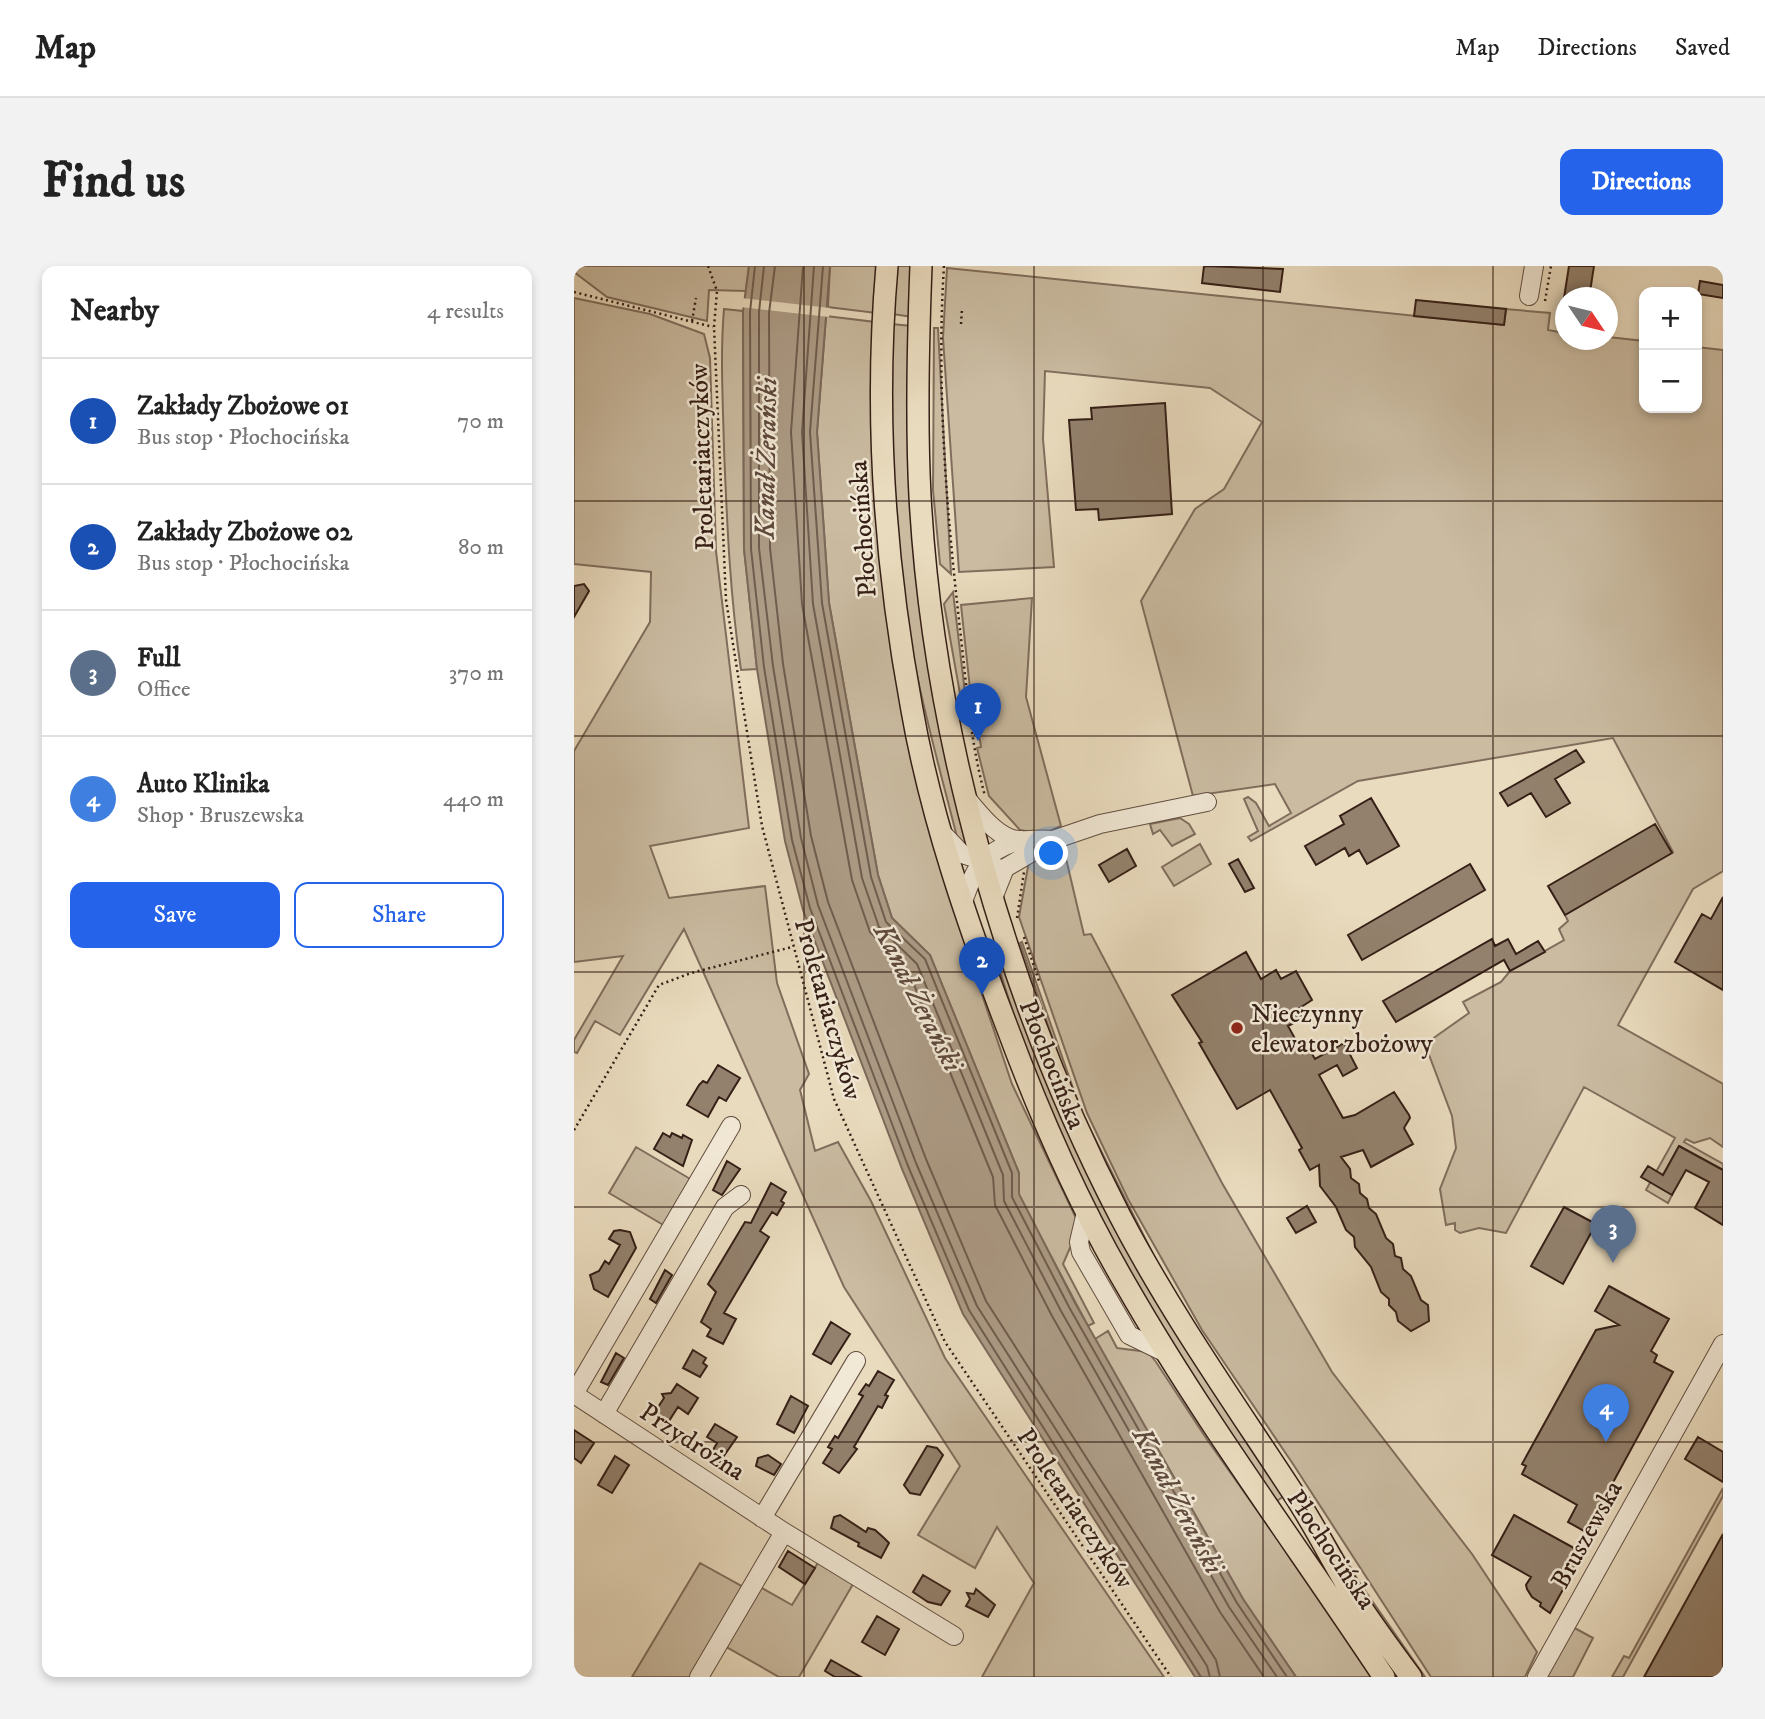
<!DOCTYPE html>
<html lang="en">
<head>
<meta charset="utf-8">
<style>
	:root { --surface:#fff; --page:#f2f2f2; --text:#222; --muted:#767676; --line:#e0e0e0; --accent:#2563eb }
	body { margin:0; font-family:"IM FELL DW Pica",serif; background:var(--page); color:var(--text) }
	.controls { position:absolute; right:21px; top:21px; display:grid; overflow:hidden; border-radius:14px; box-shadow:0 4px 10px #0003 }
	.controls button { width:63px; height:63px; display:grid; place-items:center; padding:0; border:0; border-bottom:2px solid var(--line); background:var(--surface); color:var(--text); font:35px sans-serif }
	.compass { position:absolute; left:981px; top:21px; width:63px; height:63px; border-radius:50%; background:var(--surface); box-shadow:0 4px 10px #0003; rotate:125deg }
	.you { position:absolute; left:478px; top:588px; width:24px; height:24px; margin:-18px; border:5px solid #fff; border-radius:50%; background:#1a73e8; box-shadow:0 0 0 10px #1a73e833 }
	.badge { display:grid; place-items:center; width:46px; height:46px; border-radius:50%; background:var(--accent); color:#fff; font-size:23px; font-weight:700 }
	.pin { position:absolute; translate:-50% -58px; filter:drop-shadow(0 2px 4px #0008) }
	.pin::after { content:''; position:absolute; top:37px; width:24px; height:21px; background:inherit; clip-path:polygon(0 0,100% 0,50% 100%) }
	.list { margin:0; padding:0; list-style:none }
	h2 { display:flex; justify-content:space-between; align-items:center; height:91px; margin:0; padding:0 28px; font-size:30px }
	h2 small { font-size:23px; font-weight:400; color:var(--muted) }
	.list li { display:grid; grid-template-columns:46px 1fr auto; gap:21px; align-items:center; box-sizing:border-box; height:126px; padding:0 28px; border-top:2px solid var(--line) }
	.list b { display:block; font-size:26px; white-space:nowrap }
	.list p { margin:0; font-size:23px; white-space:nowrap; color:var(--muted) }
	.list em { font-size:23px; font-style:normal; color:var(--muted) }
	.actions { display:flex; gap:14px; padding:21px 28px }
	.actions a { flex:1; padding:16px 0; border:2px solid var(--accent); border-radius:14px; text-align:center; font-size:24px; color:var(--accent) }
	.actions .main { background:var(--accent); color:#fff }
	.map { position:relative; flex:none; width:1149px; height:1411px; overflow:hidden; border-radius:14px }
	header { display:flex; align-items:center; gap:42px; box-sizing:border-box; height:98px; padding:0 35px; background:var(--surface); border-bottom:2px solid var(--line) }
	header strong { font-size:33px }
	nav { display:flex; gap:38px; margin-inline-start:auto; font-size:24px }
	.intro { display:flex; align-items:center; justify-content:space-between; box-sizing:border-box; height:168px; padding:0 42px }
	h1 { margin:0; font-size:49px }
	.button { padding:18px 32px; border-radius:14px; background:var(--accent); color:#fff; font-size:24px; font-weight:700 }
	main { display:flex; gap:42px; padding:0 42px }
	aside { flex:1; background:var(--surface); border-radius:14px; box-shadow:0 4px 10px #0003 }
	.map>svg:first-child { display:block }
</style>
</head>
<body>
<header>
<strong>Map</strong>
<nav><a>Map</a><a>Directions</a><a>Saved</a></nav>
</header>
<div class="intro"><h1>Find us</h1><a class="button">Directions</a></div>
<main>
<aside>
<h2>Nearby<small>4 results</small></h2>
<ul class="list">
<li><span class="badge" style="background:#1a4fb4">1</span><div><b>Zakłady Zbożowe 01</b><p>Bus stop · Płochocińska</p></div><em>70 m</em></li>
<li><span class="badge" style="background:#1a4fb4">2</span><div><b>Zakłady Zbożowe 02</b><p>Bus stop · Płochocińska</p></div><em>80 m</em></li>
<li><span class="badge" style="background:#5c6f8a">3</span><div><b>Full</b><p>Office</p></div><em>370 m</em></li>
<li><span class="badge" style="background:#3f7fe0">4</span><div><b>Auto Klinika</b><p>Shop · Bruszewska</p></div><em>440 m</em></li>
</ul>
<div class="actions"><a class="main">Save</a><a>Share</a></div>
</aside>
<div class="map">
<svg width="1149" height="1411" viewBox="0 0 1149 1411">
	<rect width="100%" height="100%" fill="#e9dbbe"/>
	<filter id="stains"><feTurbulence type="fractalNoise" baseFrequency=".00286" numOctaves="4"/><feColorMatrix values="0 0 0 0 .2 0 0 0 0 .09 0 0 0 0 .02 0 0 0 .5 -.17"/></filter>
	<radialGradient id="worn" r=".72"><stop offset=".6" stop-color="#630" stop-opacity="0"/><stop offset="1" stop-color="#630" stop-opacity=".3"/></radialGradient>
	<path fill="#cabba1" stroke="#806d5c" stroke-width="2" d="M0 0H175L172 25 135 24 133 55 33 31 0 6Z
		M256 0H306L302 47 254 41Z
		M321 0H340L339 51 318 48Z
		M373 2 930 59 932 43 976 47 974 64 991 67 992 74 1034 71 1070 75V142H1123V81L1149 84V605L1119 623 1044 759 1149 818V881L1136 872 1120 877 1112 873 1110 876 1149 898V904L1105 880 1083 920 1098 929 1094 937 1072 924 1101 872 1010 821 932 967 905 962 886 967 881 964V957L872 959 866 923 882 882 878 850 851 778 895 747 889 736 927 716 936 705 990 674 985 663 994 655 991 649 1099 586 1039 472 784 515 677 575 674 571 684 565 670 533 674 531 682 537 695 560 717 547 701 518 619 530 567 335 621 243 650 223 688 156 636 122 471 105 469 173 480 301 385 306 369 72Z
		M0 32 76 48 130 68 136 92 142 285 175 562 76 580 95 632 191 620 203 717 235 808 226 824 241 885 264 876 297 935 371 1092 590 1411H408L460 1317 423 1261 401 1302 344 1269 386 1200 270 1021 110 663 46 769 21 755 3 787 0 786V774L49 690 0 696V485L76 356 77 306 0 298Z
		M150 43 169 45 170 283 183 403 167 404C156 330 153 258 150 183 149 136 146 90 150 43Z
		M252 50 301 56 306 245 393 684 438 818 502 952V968L489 998 520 1057 514 1060 444 928 445 907 356 689 318 652 304 609 255 337 243 166Z
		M317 58 338 60 337 116 395 584 383 571C359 477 332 383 324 286 317 210 318 133 317 58Z
		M360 62H364L377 308 366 298 359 224Z
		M379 326 393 444 390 450 370 338Z
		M458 332 452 431 487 560 469 568 446 564 415 530 403 482 407 481 405 468 401 469 387 339Z
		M606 552 615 558 621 568 598 580 586 564 579 568 576 558Z
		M626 578 637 598 600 620 588 601Z
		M490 584 510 669 517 668 648 917 758 1106 898 1288 963 1386 951 1411H857L719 1198 628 1064 554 933 513 847 445 651 455 595Z
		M448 676 507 845 582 994 628 1072 741 1242 785 1316 851 1411H845L786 1326 735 1236 627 1076 547 937 504 847 446 677Z
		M430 688 487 846 710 1230 703 1235 673 1196 548 998 462 818 421 690Z
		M62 881 118 914 91 960 35 927Z
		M534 1065 543 1082 574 1086 582 1096 634 1175 801 1411H722L669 1333 521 1073Z
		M1149 1222V1230L1049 1411H1038L1050 1390 1055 1392Z
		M245 1295 282 1313 225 1411H205L149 1379 180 1324 188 1322 218 1339Z
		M126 1297 171 1322 119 1411H58Z
		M997 1360 1019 1372 999 1411H973L970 1409Z"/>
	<path fill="#ac9b85" stroke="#7c6959" stroke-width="2" d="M175 0H256L243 166 255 337 304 609 318 652 356 689 445 907V928L501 1037 669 1333 722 1411H621L389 1048 328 903 229 644 211 575 183 403 170 283 169 45Z"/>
	<path fill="#e9dbbe" d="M167 32 256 42 255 51 166 41Z"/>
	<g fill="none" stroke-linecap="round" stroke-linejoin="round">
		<path stroke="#705d4e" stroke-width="2" d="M181 0 176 46 177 283 190 401 218 574 236 642 334 900 395 1044 627 1411
			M190 0 185 46V282L199 400 227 572 244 639 342 897 403 1040 633 1400 636 1411
			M201 0 195 47 196 282 209 398 237 570 254 636 352 893 412 1035 642 1394 646 1411
			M229 0 217 166 228 338 278 614 296 666 334 704 419 911 421 939 478 1050 646 1346 690 1411
			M240 0 228 166 239 338 288 612 305 661 343 698 429 909 430 935 487 1045 655 1341 703 1411
			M249 0 236 166 248 337 297 611 312 656 351 693 438 907V931L495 1041 663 1337 713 1411"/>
	</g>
	<path fill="#93816d" stroke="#351f16" stroke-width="2" d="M630 0 709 3 706 26 628 17Z
		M995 0H1020L1015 32H990Z
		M1126 15 1149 19V32L1124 28Z
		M842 34 932 43 930 59 840 50Z
		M591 137 598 248 525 254 524 243 502 244 495 154 518 153 517 142Z
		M10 318 15 325 0 351V320Z
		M1002 484 1010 496 981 513 996 537 972 551 957 527 934 540 926 527Z
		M797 532 825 580 793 598 785 584 775 590 771 582 742 599 731 580 770 558 766 550Z
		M1081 558 1098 587 991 649 974 620Z
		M553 583 562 600 535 616 525 599Z
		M664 593 680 622 671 626 655 598Z
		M896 598 911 624 788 694 774 669Z
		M1149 631V724L1101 696 1128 648 1137 653Z
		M918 673 921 680 934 673 942 688 964 675 971 686 936 705 930 694 822 756 809 735Z
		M672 686 687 713 702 704 707 713 722 705 738 734 724 743 729 752 714 760 729 787 735 783 741 793 770 777 783 802 769 810 763 799 745 809 769 852 781 849 820 826 835 849 836 852 830 862 839 878 797 901 789 884 767 891 776 903 777 912 785 918 786 927 793 933 795 942 802 948 812 972 819 978 821 990 827 992 829 1003 837 1010 847 1034 854 1039 855 1055 837 1065 824 1055 822 1046 815 1039V1033L807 1026 797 1001 781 981 780 971 772 964 762 941 746 920 745 899 736 904 725 884 728 882 696 824 663 843 625 777 628 776 598 729Z
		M144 799 166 812 152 835 145 831 134 851 113 839 125 819 129 815 133 817Z
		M89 867 96 871 98 867 108 872 109 869 118 874 109 900 80 883Z
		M1105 880 1149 904V959L1121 942 1135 916 1112 904 1098 929 1067 911 1074 900 1089 909Z
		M153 895 166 903 148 929 139 924Z
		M197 917 212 926 207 935 210 937 203 949 198 946 186 965 195 971 150 1047 162 1053 149 1078 133 1070 137 1063 127 1056 142 1026 134 1018 171 956 177 957Z
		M733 940 742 956 722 967 713 952Z
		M990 941 1022 958 989 1018 957 1000Z
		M46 964 56 966 62 982 34 1031 20 1023 16 1009 25 1005 31 995 35 998 46 979 35 973 40 965Z
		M91 1004 98 1009 82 1037 76 1033Z
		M1035 1020 1095 1053 1077 1085 1083 1089 1080 1096 1099 1106 1030 1233 1036 1236 1019 1270 994 1256 1003 1239 948 1208 952 1200 948 1198 1022 1064 1045 1059 1021 1045Z
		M257 1056 276 1068 257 1098 239 1088Z
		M119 1084 132 1092 129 1097 133 1100 126 1111 109 1102Z
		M42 1087 50 1092 34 1119 27 1116Z
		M304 1105 320 1114 311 1129 314 1130 308 1142 304 1140 280 1181 283 1183 265 1207 249 1197 258 1183 254 1181 261 1170 264 1172 289 1130 285 1128 292 1118 295 1120Z
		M103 1118 124 1132 114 1148 104 1141 93 1158 79 1149 90 1132 88 1128 97 1127Z
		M217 1130 234 1140 220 1167 203 1158Z
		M141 1158 163 1171 145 1197 135 1191 143 1177 133 1171Z
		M0 1164 20 1177 7 1197 0 1192Z
		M1124 1171 1149 1186V1216L1111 1193Z
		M353 1180 363 1182 369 1189 346 1229 336 1227 330 1219Z
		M194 1189 207 1198 200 1209 182 1200 184 1192Z
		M41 1190 55 1199 38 1227 24 1219Z
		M266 1249 292 1266 294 1262 301 1264 310 1272 315 1277 307 1292 284 1280 285 1277 257 1262 260 1251Z
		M940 1249 1009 1287 976 1347 966 1340 967 1337 958 1331 953 1323 952 1319 957 1311 918 1289Z
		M1149 1268V1411H1070Z
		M214 1285 241 1302 231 1318 205 1301Z
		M349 1309 376 1325 367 1339 354 1336 339 1326Z
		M402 1323 421 1339 414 1351 392 1340 396 1333 393 1327 400 1328Z
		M303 1350 325 1363 311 1389 288 1376Z
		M257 1394 287 1411H261L251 1405Z"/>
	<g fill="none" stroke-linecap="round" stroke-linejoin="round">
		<g stroke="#624e40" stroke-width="20">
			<path id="minor" d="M955 30 960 0
				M393 533C406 548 424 573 445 574 457 575 467 572 479 574
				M369 568 388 588 419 598
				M419 632 431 602 479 574 526 558 633 536
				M389 636C401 600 410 585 447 574
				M512 946 505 976 507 986 555 1069 592 1087
				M30 1148 151 941 167 929
				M188 1252 282 1095
				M210 1266 380 1370
				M125 1411 210 1266 0 1128 157 860
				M963 1411 1149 1078"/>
		</g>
		<g stroke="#351f16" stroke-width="24">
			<path id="major" d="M313 0C300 147 311 299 338 444 357 552 394 659 433 761 466 850 504 937 552 1019 630 1155 724 1281 810 1411
				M347 0C344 77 342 154 346 230 359 472 435 736 546 950 597 1048 661 1138 721 1230 742 1262 759 1297 779 1329 797 1357 817 1384 837 1411"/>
		</g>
		<path stroke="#351f16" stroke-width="2.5" stroke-dasharray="2 3.5" stroke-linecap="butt" d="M134 0 143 25 140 61 152 334 188 560 260 833 371 1076 597 1411
			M370 0C362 123 373 250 387 372 393 426 397 478 411 530
			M0 26 139 61
			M971 35 977 0
			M118 55 122 32
			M387 58 388 43
			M443 652 450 606
			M450 671 466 718
			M0 864 85 719 117 707 218 681"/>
		<use href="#minor" stroke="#f1e8d5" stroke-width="18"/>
		<use href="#major" stroke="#e9dbbe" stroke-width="21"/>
	</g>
	<path fill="none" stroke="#351f16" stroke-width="2" stroke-opacity="0.55" d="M230 0V1411M460 0V1411M689 0V1411M919 0V1411M0 235H1149M0 470H1149M0 706H1149M0 941H1149M0 1176H1149"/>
	<circle fill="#8f2418" stroke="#f1e8d5" stroke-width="2.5" cx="663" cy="762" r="7"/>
	<g text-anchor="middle" stroke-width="5" stroke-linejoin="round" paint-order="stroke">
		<g font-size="26" fill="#351f16" stroke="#f1e8d5">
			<text transform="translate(127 191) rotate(-92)" y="9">Proletariatczyków</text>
			<text transform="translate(288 263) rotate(-94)" y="9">Płochocińska</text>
			<text transform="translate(255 743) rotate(74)" y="9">Proletariatczyków</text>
			<text transform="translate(479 798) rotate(68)" y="9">Płochocińska</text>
			<text transform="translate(119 1175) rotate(33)" y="9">Przydrożna</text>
			<text transform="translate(502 1242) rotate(56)" y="9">Proletariatczyków</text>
			<text transform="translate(1012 1268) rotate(-61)" y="9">Bruszewska</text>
			<text transform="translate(758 1283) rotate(56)" y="9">Płochocińska</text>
		</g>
		<g font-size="26" fill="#351f16" stroke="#f1e8d5" text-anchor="start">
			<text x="677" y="756">Nieczynny<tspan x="677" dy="30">elewator zbożowy</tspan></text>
		</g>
		<g font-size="28" font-style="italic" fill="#5f4a3d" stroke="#f1e8d5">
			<text transform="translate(191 192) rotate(-89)" y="10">Kanał Żerański</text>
			<text transform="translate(345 731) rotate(63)" y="10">Kanał Żerański</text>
			<text transform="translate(605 1234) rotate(62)" y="10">Kanał Żerański</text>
		</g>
	</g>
	<rect width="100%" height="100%" filter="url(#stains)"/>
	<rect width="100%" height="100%" fill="url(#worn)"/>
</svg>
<div class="controls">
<button>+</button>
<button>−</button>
</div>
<svg class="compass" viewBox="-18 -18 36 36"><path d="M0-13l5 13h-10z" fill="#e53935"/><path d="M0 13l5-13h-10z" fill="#767676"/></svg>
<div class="you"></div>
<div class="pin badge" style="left:404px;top:475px;background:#1a4fb4">1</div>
<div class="pin badge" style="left:408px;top:729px;background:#1a4fb4">2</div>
<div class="pin badge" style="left:1039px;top:997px;background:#5c6f8a">3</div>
<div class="pin badge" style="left:1032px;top:1176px;background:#3f7fe0">4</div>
</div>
</main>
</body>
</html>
